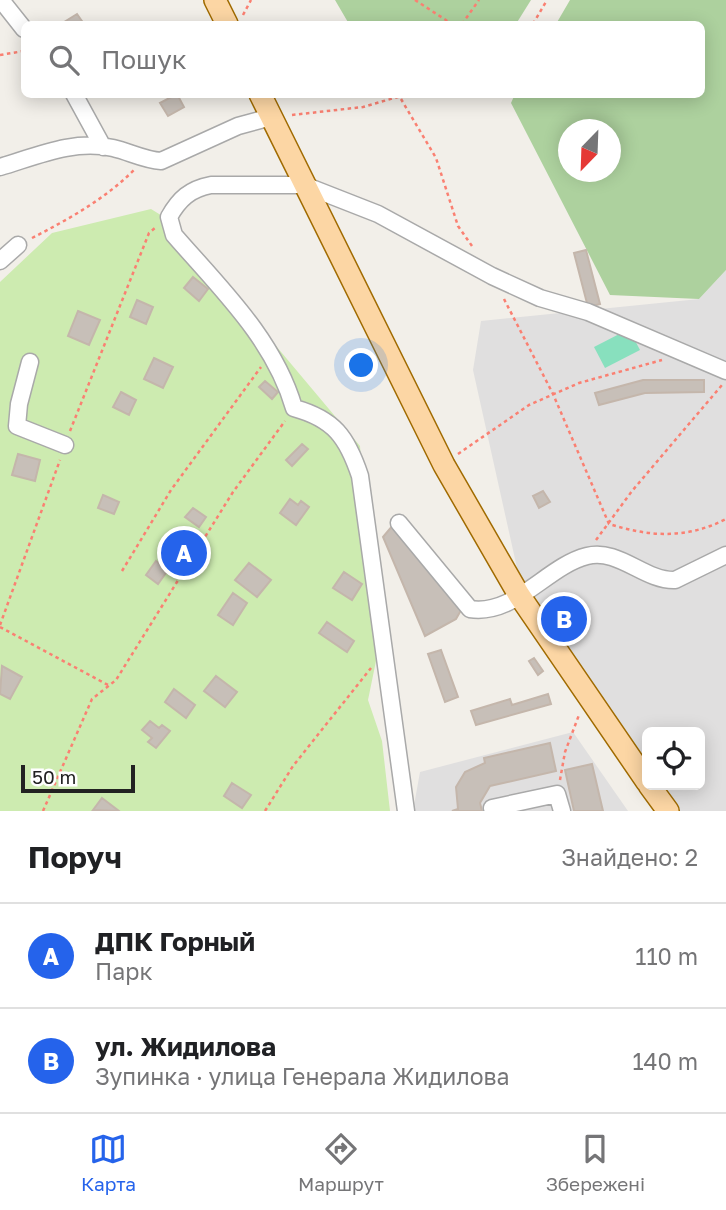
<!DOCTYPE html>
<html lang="uk">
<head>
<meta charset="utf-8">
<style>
	:root { --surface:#fff; --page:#f6f6f6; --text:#202124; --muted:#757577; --line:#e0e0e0; --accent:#2563eb }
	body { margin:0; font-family:"Golos Text",sans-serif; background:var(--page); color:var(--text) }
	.controls { position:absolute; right:21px; bottom:21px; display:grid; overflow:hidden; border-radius:10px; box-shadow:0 4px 18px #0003 }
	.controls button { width:63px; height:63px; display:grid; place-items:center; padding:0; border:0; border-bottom:2px solid var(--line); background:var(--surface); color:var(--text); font:35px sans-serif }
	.compass { position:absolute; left:558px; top:119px; width:63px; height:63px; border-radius:50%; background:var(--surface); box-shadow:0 4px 18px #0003; rotate:203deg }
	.scale { position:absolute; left:21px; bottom:18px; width:114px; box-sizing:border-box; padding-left:7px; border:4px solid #222; border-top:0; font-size:19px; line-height:24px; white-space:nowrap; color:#222; -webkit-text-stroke:5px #fff; paint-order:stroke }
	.you { position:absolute; left:362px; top:366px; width:24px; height:24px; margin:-18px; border:5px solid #fff; border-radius:50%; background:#1a73e8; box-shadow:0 0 0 10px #1a73e833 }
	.badge { display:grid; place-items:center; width:46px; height:46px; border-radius:50%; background:var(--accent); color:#fff; font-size:23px; font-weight:700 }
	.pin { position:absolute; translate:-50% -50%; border:4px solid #fff; box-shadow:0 2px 7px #0006 }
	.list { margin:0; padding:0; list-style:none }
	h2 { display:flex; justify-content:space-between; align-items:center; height:91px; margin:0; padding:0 28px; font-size:30px }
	h2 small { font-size:23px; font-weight:400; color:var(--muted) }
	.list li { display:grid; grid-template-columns:46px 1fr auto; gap:21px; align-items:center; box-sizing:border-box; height:105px; padding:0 28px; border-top:2px solid var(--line) }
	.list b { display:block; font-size:26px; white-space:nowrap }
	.list p { margin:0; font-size:23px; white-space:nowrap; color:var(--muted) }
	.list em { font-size:23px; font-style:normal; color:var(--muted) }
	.icon { flex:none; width:38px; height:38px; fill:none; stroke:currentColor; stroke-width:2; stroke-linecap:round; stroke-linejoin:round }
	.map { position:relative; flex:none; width:726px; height:811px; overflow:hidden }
	.search { position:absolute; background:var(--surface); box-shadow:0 4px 18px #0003; left:21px; right:21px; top:21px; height:77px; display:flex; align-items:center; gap:18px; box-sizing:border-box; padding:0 24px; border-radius:10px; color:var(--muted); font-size:26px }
	.sheet { height:301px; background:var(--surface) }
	nav { display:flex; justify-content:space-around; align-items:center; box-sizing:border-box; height:98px; border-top:2px solid var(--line); background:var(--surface); font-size:19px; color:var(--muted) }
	nav a { display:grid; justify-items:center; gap:4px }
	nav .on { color:var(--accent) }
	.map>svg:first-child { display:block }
</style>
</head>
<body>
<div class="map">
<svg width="726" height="811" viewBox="0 0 726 811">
	<rect width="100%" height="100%" fill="#f2efe9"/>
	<path fill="#e0dfdf" d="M726 270V811H672L654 785H700V732H647V775L521 586 473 370 481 321 699 299Z
		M573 732 628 811H413L420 772Z"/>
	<path fill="#cdebb0" d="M151 209 172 222 360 446 376 661 368 700 382 741 390 811H0V282L52 233Z"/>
	<path fill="#add19e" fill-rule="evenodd" d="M335 0H531L516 24H349Z
		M570 0H726V270L699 299 610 295 511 103 515 94H702V24H556ZM568 130H610V172H568Z"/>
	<path fill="#88e0be" d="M629 329 640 350 605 368 594 347Z"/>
	<path fill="#c7bfb8" stroke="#c4b6ab" stroke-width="2" d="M77 14 84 24H61Z
		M177 94 184 107 168 116 160 103Z
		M586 250 600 304 588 307 574 253Z
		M193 277 208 289 199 301 184 288Z
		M137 300 153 307 146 324 130 317Z
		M78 311 100 320 89 345 68 336Z
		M154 358 173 367 163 388 144 379Z
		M643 380H704V392L645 393 599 405 595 393Z
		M265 381 278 392 272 399 259 387Z
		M121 392 136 400 129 415 113 407Z
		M302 444 308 449 292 466 286 460Z
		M18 454 40 460 35 481 12 475Z
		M543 491 550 502 539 508 533 496Z
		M103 495 119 502 114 514 98 508Z
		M290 499 298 505 301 501 309 507 296 525 280 513Z
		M193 508 206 517 199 527 185 517Z
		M393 525 464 605 456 619 425 636 383 537Z
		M156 561 168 570 158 584 146 575Z
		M249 563 271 580 257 597 235 580Z
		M344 572 362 584 352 600 333 588Z
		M233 593 247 603 233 625 218 615Z
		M564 607 575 625 564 632 553 614Z
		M327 622 354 641 347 652 319 633Z
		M441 650 458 697 445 702 428 654Z
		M534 658 543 671 538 675 529 661Z
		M2 666 22 677 10 699 0 694Z
		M216 676 237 692 225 707 204 691Z
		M174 689 195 705 186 718 165 702Z
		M548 694 551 704 476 725 471 711 510 699 512 705Z
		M150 721 159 728 162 725 170 731 156 748 148 742 152 738 142 730Z
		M550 743 556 771 490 786 480 803 482 811H452L458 809 456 787 465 772 485 763 484 758Z
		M592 764 603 811H574L565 770Z
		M232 783 251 795 242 808 224 796Z
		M102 798 119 811 93 810Z"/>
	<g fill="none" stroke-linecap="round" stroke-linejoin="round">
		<g stroke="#a9a9a9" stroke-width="19">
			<path id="minor" d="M1 0 24 29
				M74 94 103 147
				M0 167C37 156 74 139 113 148 130 152 144 160 161 161L238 126 271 117
				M0 261 18 245
				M30 362 19 404 17 426 65 445
				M399 523 470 609C515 616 547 566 587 556 619 548 644 581 675 580L726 555
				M406 811 360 476C347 437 334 419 294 408 274 339 220 288 174 235L169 217C179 199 190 189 211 185H304L378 214 492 276 540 298 588 312 726 371
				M493 811 492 808 557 794 562 811"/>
		</g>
		<g stroke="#a06b00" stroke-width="24">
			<path id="major" d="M215 0 227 24
				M260 94 444 465 519 595 647 782
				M649 785 668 811"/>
		</g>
		<path stroke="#fa8072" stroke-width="2.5" stroke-dasharray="3.5 3.5" stroke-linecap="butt" d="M415 0 452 24
			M243 15 251 0
			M462 24 479 0
			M533 24 547 0
			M0 55 24 51
			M401 99 436 158 458 226 472 246
			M292 115 363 107 408 94
			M32 238C69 219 105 199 134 170
			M504 299 553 394 609 524C650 537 687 539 726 519
			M70 431 149 233 155 228
			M458 454 529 405 579 383 662 360
			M596 540 632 491 722 385
			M122 571 171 490 261 367
			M0 625 60 460
			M0 627 108 685
			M560 780 565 752 579 715
			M43 811 92 699 116 680 233 492 285 421
			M265 811 293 766 371 668"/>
		<use href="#minor" stroke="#fff" stroke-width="16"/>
		<use href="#major" stroke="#fcd6a4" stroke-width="21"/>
	</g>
</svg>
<div class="controls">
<button><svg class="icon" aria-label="locate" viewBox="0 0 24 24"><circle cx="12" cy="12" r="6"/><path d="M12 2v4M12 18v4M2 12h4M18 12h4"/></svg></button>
</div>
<svg class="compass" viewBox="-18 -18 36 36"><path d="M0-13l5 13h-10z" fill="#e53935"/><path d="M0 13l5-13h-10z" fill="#757577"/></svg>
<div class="scale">50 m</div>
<div class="you"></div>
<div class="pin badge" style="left:184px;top:553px">A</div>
<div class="pin badge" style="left:564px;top:619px">B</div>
<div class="search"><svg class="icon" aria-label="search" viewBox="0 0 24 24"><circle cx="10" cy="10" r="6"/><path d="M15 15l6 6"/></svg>Пошук</div>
</div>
<section class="sheet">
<h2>Поруч<small>Знайдено: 2</small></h2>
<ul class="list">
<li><span class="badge">A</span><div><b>ДПК Горный</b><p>Парк</p></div><em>110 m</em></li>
<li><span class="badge">B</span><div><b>ул. Жидилова</b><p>Зупинка · улица Генерала Жидилова</p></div><em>140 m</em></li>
</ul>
</section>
<nav>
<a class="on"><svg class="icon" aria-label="map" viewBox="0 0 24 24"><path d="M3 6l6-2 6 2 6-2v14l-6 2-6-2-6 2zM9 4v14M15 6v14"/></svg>Карта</a>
<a><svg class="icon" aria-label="directions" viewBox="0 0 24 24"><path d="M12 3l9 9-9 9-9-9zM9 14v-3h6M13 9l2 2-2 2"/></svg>Маршрут</a>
<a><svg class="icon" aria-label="saved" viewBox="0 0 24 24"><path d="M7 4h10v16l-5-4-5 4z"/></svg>Збережені</a>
</nav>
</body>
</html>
